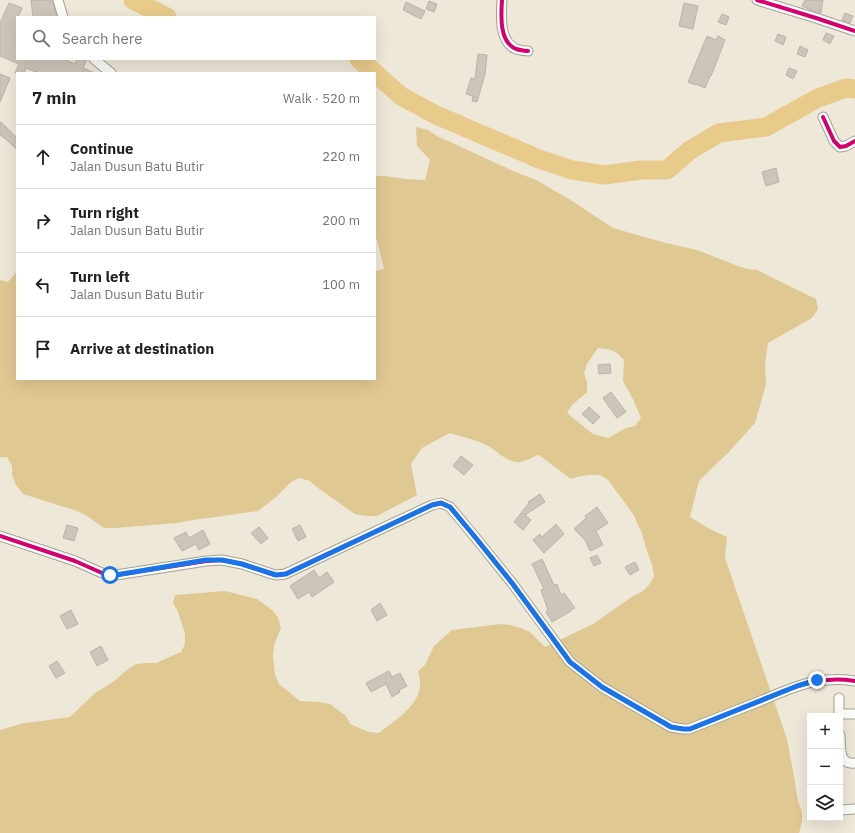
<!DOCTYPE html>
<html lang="en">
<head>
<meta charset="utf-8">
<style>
	:root { --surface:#fff; --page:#f6f6f6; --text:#202124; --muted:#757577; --line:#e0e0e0 }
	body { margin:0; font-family:"IBM Plex Sans",sans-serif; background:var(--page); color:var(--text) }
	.controls { position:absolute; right:12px; bottom:12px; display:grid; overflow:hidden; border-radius:0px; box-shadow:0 4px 16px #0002 }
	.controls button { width:36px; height:36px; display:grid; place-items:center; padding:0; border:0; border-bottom:1px solid var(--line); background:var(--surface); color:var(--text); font:20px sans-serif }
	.stop { position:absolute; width:12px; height:12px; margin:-9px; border:3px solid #1a73e8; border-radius:50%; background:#fff }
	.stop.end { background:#1a73e8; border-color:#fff; box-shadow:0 1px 4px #0008 }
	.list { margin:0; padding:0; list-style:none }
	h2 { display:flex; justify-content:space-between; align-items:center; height:52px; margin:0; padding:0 16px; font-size:17px }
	h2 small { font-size:13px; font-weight:400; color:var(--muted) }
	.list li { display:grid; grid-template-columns:26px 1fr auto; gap:12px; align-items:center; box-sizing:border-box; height:64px; padding:0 16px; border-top:1px solid var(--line) }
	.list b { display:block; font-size:15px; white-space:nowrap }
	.list p { margin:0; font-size:13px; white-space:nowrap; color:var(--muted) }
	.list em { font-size:13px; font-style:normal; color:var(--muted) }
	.icon { flex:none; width:22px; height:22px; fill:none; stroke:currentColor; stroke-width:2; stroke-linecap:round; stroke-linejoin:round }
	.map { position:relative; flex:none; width:855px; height:833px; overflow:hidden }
	.search { position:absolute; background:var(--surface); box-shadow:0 4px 16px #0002; left:16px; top:16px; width:360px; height:44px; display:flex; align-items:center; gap:10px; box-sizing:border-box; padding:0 14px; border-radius:0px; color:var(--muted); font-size:15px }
	.panel { position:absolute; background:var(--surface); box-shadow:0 4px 16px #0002; left:16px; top:72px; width:360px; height:308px; border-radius:0px }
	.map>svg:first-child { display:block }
</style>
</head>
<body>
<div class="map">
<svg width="855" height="833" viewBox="0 0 855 833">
	<rect width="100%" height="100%" fill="#eee8d8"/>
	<path fill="#e0c892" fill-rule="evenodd" d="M416 127 428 130 437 136 513 171 536 180 569 199 613 228 666 243 697 250 738 266 748 269 757 270 816 299 818 309 812 318 768 343 765 364 766 384 755 423 728 453 713 467 699 481 690 517 708 528 727 537 725 558 787 739 794 776 796 790 798 801 802 812V822L799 833H0V730L24 723 34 722 70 717 95 693 113 682 128 669 136 664 146 663H156L181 652 185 644V634L178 612 173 603 175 595 225 591 257 599 272 610 278 617 281 628 274 645 273 655 275 675 279 684 300 701 319 702 330 704 346 716 350 724 369 732 379 733C395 720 422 705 420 681 420 678 418 674 418 671L425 665 434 646 452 630 501 624 510 625 521 628 530 632 545 647 593 624 633 596 642 592 649 585 654 576 652 565 645 545 642 533 633 514 608 480 600 475H590L581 476 571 479 539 455C534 456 522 463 519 462 505 462 497 450 486 445 474 439 462 437 450 433L422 448 411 464 417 495 377 516H366L355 514 318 488 310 481 299 478 291 482 276 497 258 511 209 518 199 519 177 523 115 528H104L87 516 77 511 23 494 16 485 12 475V466L7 457H0V280L8 282 17 271V379H375V271L384 269 377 240 375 237V176H385L405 179 425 180 430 160 417 146ZM598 348C611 349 615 350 624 360L623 381 633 399 641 418 635 426 626 428 608 438 593 434 567 413 572 405 587 392V382L584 373 587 364Z"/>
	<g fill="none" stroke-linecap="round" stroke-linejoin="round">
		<path stroke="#e8cb8a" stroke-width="19" d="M133 0 167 17
			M359 59 375 73
			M375 73 401 96 436 115 539 159 572 170 604 175 641 170H667L690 150 719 133 766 127 818 98 846 88 855 89"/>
	</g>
	<path fill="#ccc6ba" stroke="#b9b4a8" d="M31 0H52L57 17H33Z
		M805 0H823L821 13 811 10 802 6Z
		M429 1 437 4 434 12 426 9Z
		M406 2 425 11 421 19 403 10Z
		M9 3 22 8 18 17H17V59H64L75 64 77 59H87L83 68 95 73H39L26 68 24 73H15L19 64 0 56V23Z
		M684 3 698 6 693 29 679 26Z
		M845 13 853 16 850 23 842 20Z
		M722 14 729 17 726 25 718 22Z
		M826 33 834 36 830 44 823 40Z
		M778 34 786 37 783 45 775 41Z
		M707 36 716 40 718 36 725 40 711 76H710L705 88 696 84 695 85 688 82Z
		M800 46 808 50 805 57 797 54Z
		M478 54 487 55 485 74 477 102 472 101 473 96 466 94 471 78 475 79Z
		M789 68 797 71 793 79 786 75Z
		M0 74 10 78 0 102Z
		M0 122H1L17 138V150L8 141 0 135Z
		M776 168 779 182 766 186 762 172Z
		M610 364 611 373 599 374 598 365Z
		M611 392 626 412 617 418 603 398Z
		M589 407 600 417 593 424 582 414Z
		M461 456 473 465 464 475 453 466Z
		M540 494 545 502 525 515 531 520 523 530 514 522 529 503 528 502Z
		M597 507 608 523 596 531 603 545 590 551 585 540 574 529 586 518 585 516Z
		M556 524 564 534 544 553 533 540 540 534 542 537Z
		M67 525 78 528 74 541 63 538Z
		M300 525 306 537 298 541 292 529Z
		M259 527 268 538 261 544 251 533Z
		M203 530 210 544 199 550 196 544 182 551 174 538 186 532 189 538Z
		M597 555 601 563 594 566 590 558Z
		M542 559 554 585 557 584 561 595 564 593 575 608 570 610 571 611 552 622 546 612 548 610 541 590 544 589 532 564Z
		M635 562 639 570 630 575 625 567Z
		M314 570 319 578 327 572 334 582 312 597 309 592 298 599 290 586Z
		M380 603 387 615 377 621 371 610Z
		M71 610 78 624 67 629 60 616Z
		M101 646 108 660 97 666 90 652Z
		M57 661 65 673 56 678 49 666Z
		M389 671 392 677 400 673 407 686 399 690 400 692 392 697 386 684 371 692 366 683Z"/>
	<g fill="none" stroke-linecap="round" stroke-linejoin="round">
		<g stroke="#a5a094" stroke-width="11">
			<path id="minor" d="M58 0 63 17
				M502 0C501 15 499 42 516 49 520 50 525 51 528 51
				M757 0 816 18 855 31
				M94 59 111 73
				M823 117 834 141 840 147 846 146 855 141
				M0 536 75 561 102 573 110 575H116L206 561 222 560 242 564 272 574 276 575 285 574 432 505 441 503 450 507 475 537 512 583 570 662 602 687 671 727 683 729H689C712 720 735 711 758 702 792 688 816 675 855 681
				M839 698V716
				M839 714H855
				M840 735C841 747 838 765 855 763
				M841 810 855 809"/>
		</g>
		<use href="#minor" stroke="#fcfcf9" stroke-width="9"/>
		<g stroke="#fff" stroke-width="6">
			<path id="cycleway" d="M502 0C501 15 499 42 516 49 520 50 525 51 528 51
				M757 0 816 18 855 31
				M823 117 834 141 840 147 846 146 855 141
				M0 536 75 561 102 573 110 575H116L206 561 222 560 242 564 272 574 276 575 285 574 432 505 441 503 450 507 475 537 512 583 570 662 602 687 671 727 683 729H689C712 720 735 711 758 702 792 688 816 675 855 681"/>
		</g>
		<use href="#cycleway" stroke="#d6006c" stroke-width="4"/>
	</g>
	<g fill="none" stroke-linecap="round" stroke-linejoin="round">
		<path stroke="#1a73e8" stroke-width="5" d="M110 575H116L206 560H222L242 564 276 575 286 574 432 505 441 503 450 507 475 537 512 583 551 636 570 662 602 687 671 727 683 729H690L797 686 817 680"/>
	</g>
</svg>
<div class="controls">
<button>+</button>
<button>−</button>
<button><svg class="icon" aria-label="layers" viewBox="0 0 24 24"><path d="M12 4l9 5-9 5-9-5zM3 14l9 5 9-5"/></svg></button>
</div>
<div class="stop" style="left:110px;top:575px"></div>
<div class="stop end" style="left:817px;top:680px"></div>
<div class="search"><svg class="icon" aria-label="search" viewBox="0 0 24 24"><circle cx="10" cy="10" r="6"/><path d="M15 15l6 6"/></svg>Search here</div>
<section class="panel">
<h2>7 min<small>Walk · 520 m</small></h2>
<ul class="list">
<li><svg class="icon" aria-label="ahead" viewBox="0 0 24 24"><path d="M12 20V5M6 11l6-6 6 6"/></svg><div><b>Continue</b><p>Jalan Dusun Batu Butir</p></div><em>220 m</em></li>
<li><svg class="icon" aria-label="right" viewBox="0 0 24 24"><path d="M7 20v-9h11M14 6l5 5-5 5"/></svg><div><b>Turn right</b><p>Jalan Dusun Batu Butir</p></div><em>200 m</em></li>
<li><svg class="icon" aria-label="left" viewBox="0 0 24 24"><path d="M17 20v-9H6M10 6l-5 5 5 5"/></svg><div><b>Turn left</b><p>Jalan Dusun Batu Butir</p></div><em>100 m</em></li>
<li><svg class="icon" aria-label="arrive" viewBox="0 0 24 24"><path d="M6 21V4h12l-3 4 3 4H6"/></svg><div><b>Arrive at destination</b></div></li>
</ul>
</section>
</div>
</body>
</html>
